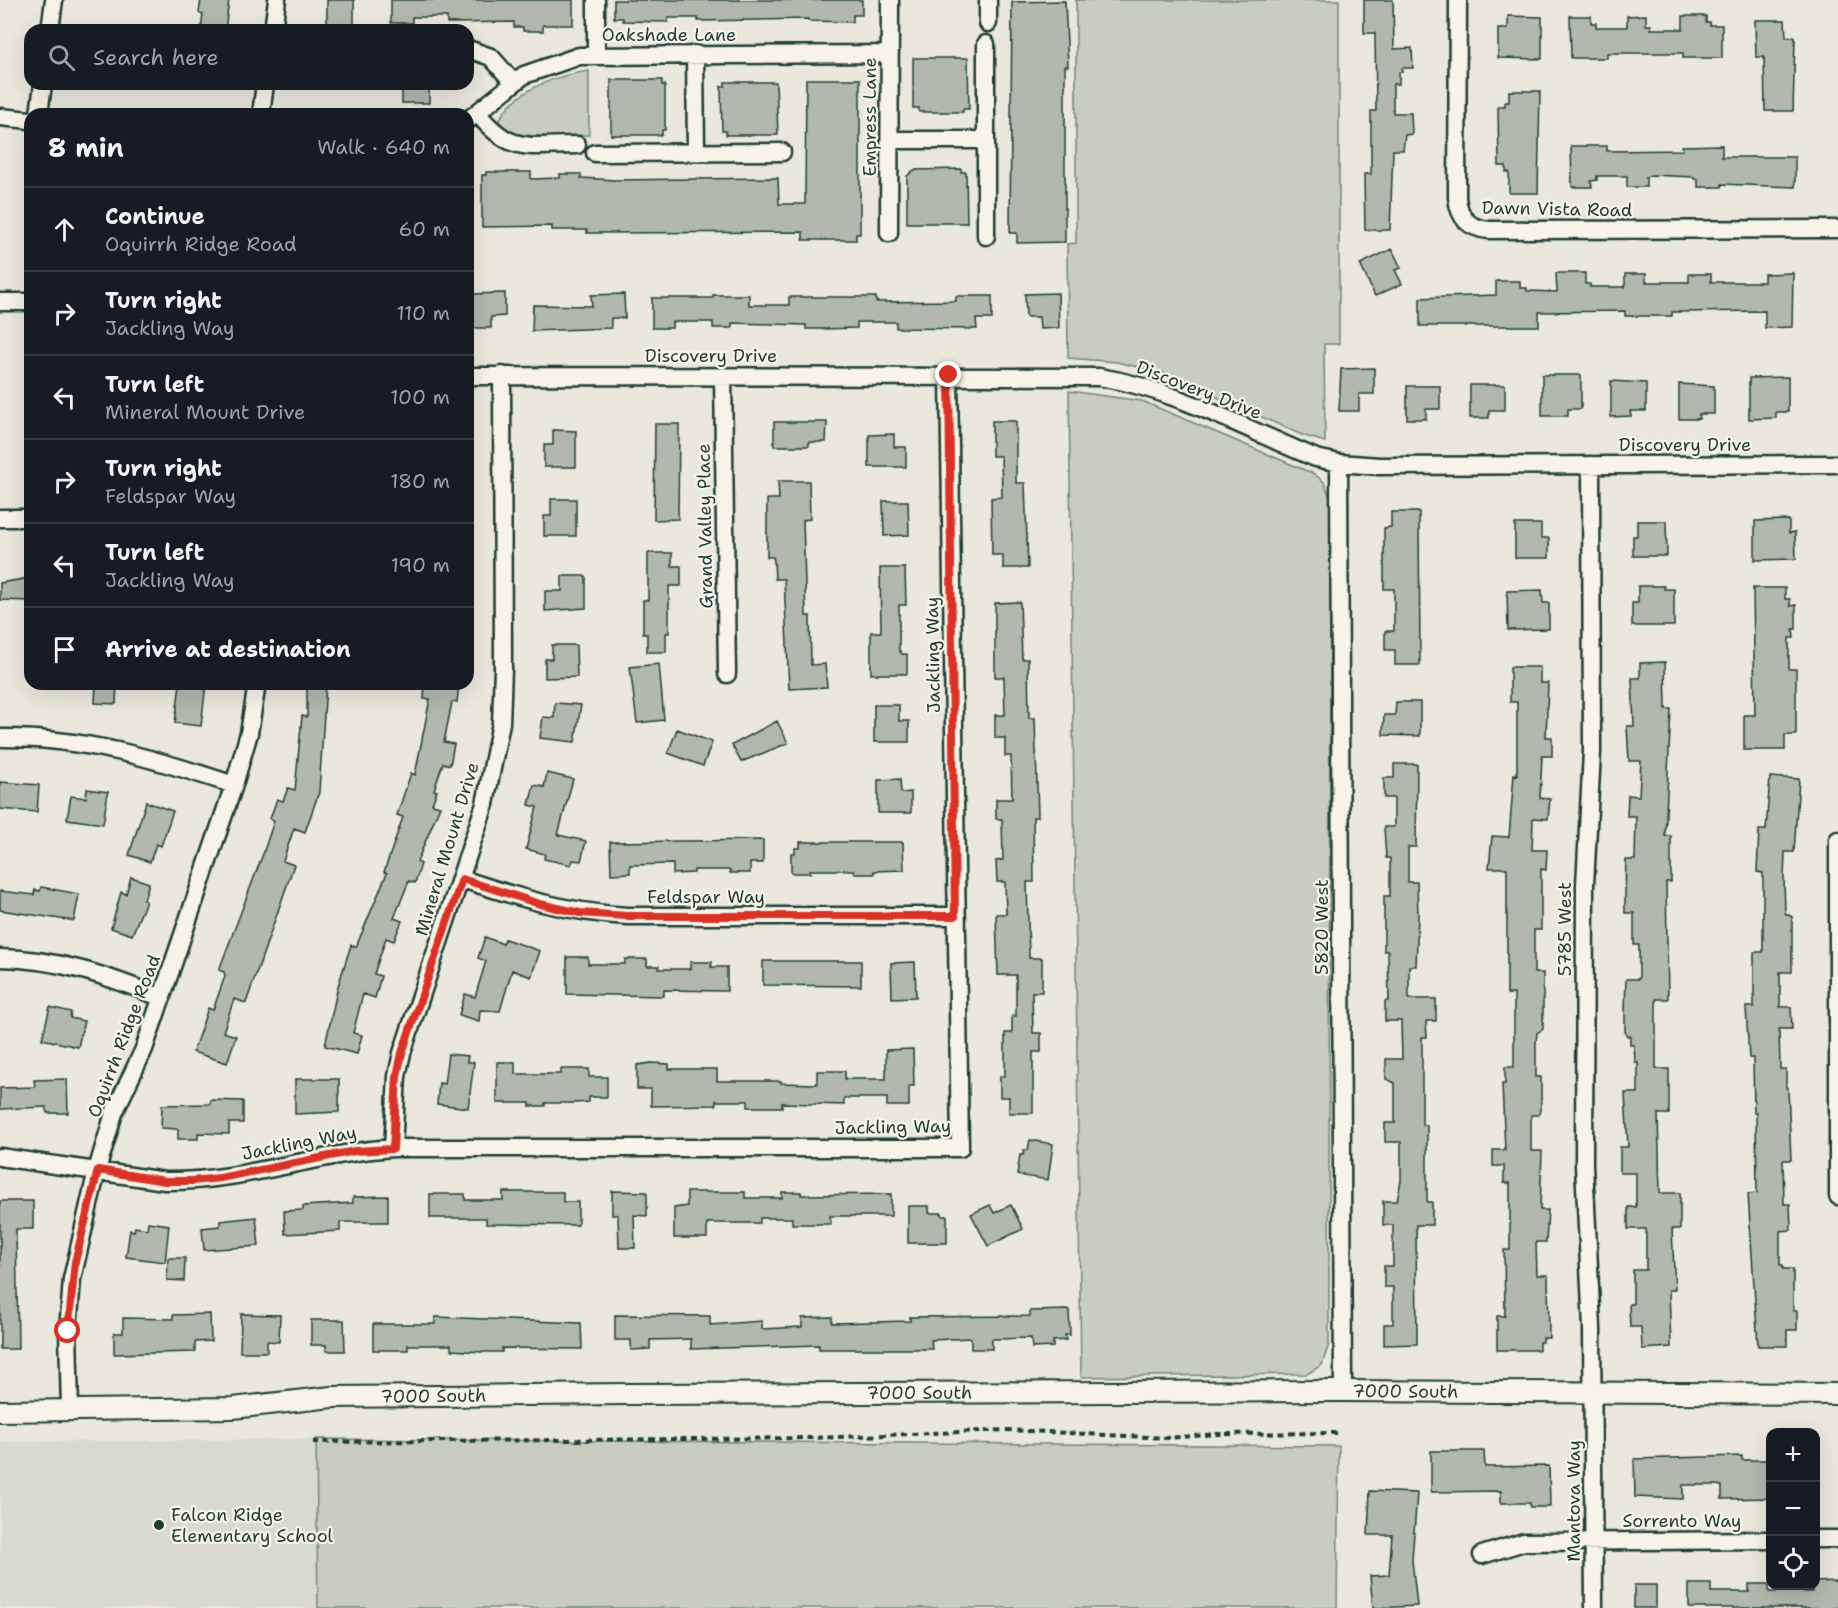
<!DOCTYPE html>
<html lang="en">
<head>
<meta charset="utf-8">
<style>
	:root { --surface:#171b24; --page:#20242c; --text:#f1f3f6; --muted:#9ea1a6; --line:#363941 }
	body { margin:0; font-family:"Shantell Sans",sans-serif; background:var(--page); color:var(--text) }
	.controls { position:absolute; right:18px; bottom:18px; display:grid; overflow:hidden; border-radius:12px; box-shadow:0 6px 24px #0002 }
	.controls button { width:54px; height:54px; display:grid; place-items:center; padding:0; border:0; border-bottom:2px solid var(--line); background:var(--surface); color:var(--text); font:30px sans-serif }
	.stop { position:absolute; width:18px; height:18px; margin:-14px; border:4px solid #d93025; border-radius:50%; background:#fff }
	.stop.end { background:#d93025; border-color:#fff; box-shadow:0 2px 6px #0008 }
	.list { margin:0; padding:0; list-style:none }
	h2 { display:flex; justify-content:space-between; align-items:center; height:78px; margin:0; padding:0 24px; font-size:26px }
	h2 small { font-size:20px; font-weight:400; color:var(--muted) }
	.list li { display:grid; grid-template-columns:39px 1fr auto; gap:18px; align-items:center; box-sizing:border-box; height:84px; padding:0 24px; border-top:2px solid var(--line) }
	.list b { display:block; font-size:22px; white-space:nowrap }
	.list p { margin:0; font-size:20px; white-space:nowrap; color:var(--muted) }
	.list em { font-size:20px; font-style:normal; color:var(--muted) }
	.icon { flex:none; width:33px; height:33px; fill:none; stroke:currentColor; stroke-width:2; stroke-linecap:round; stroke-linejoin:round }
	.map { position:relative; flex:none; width:1838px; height:1608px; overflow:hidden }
	.search { position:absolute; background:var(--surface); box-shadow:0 6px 24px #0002; left:24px; top:24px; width:450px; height:66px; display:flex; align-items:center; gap:15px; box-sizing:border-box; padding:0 21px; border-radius:18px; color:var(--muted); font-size:22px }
	.panel { position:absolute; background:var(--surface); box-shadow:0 6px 24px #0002; left:24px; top:108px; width:450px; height:582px; border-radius:18px }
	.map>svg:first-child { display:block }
</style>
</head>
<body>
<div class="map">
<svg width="1838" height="1608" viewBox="0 0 1838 1608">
	<rect width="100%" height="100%" fill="#eae8dd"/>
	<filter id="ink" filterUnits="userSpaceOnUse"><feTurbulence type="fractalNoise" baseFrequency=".0167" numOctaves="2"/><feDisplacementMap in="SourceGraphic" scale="12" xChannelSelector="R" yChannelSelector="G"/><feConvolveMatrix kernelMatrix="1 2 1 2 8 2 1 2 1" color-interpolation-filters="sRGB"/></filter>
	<g filter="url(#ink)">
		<path fill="#d9dacf" d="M316 1439 318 1608H0V1442Z"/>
		<path fill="#c8ccc1" stroke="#74847a" stroke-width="1.5" d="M1076 0H1339V344H1324L1325 442 1302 435 1163 373 1117 362 1068 358 1067 244 1076 243Z
			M589 71V135C568 135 508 143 499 121 502 117 503 112 506 109 526 86 560 75 589 71Z
			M1069 391 1142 401 1314 474 1324 482 1330 497 1329 1344 1322 1365 1307 1374 1081 1377Z
			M316 1439 1339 1446 1337 1608H318Z"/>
		<path fill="#b2b8ae" stroke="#1f3d34" stroke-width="1.5" d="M201 0H229L225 30H201L203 14 199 13Z
			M327 0H354V30H327Z
			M391 0H573V25H543V31H523V27H514V22L447 23V17H412V23H391Z
			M614 0H862V15H853V22L808 21V19L698 21V18H668V22L623 21V18H614Z
			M1364 0H1393L1394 49 1412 48 1413 68H1402V72H1399V84H1393V113H1411L1412 134 1405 135 1403 150H1393L1390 230H1365L1364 174H1371V111H1376L1375 33H1364Z
			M1065 1 1068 66H1065V242L1017 243V233H1010L1012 2Z
			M1646 15V25H1651V29H1683V16H1706V22H1710V25H1722V58H1683V53H1607V58H1571L1570 16H1591V23H1596V27H1627V16Z
			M1508 16 1542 17V59L1498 58V29H1508Z
			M1755 20H1785L1786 37H1795L1793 111H1765L1764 57H1756Z
			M913 58H968L969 109H963V112H919V108H913Z
			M806 79H860V234H856V240H803V232L587 233V230H552V226L482 227V175H486V172H531V179L560 178V174H581V178L615 180 778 178 779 204H805Z
			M611 80H662V85H665V130H662V135H611Z
			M725 82H776L778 135H726V131H722L721 86H725Z
			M402 84H429V103H402Z
			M1509 91H1540L1538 193H1509V172H1506V166H1499L1498 106H1505V102H1509Z
			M1722 145V157H1795V187L1722 184V187H1698V179H1694V177L1651 175 1646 177V187H1627V176H1597V180L1591 181 1592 187H1572L1571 146H1607V151L1683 150 1682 146Z
			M961 169V172H966L967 223H907V176L914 170Z
			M1392 249 1401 268 1395 270 1402 284 1375 296 1360 264Z
			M1556 273H1585V284H1590V287H1625V274H1646V282H1689V274H1711V282H1764V274L1793 273 1792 327 1765 328V311L1672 312V316H1625V311L1539 312V326H1420V298L1496 295V281H1520V288H1527V291L1557 292Z
			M505 293V316L491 317V328H472L471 294Z
			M1058 293 1059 328 1040 329 1039 317H1026L1025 294Z
			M624 294 625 318H611V328L532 331 533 305 592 306 591 295Z
			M713 295H749V305H789V297H876V302L956 301V296H992V319H976L977 329 896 328V322H857V328L821 329H806V325L732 323V328H713V322H672V328H652V298H713Z
			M1374 368V394H1359V411H1339L1341 369Z
			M1542 375H1581V409H1568V416H1542Z
			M1788 377V412H1776V418L1749 419V378Z
			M1611 381 1646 383V411H1630L1631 416 1611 417Z
			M1679 384 1714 386V414H1699V419H1679Z
			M1470 385H1505V410H1489V418H1470Z
			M1407 386H1440V409H1426V419H1407Z
			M992 421H1016V483H1025L1028 568H1003V555H992L991 498 1002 497 1001 456H992Z
			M774 422H827L826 442H809V446H774Z
			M655 424H679L678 519 654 520Z
			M553 430 576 431V467H544V445H553Z
			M894 434V447H906V467H869V435Z
			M778 481H809L810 519 803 520 806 616H810L811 665 825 664 827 687 789 689 784 579H775L774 561 773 557H767V499H779Z
			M551 499H576V536H544V516H551Z
			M883 501H908L909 535 884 536Z
			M1391 512H1419L1420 665H1395V650H1385V631H1394V589H1384V528L1391 527Z
			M1789 520V533L1795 532 1796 559 1755 560V521Z
			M1637 521H1666L1667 556H1633V536H1637Z
			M1515 524H1541V538H1549V558H1515Z
			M648 553H672V566H681V586H669V633H666V652H647V634H643V600H648Z
			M880 568H905L906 605H899V650L902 654H907V674H871V632H881Z
			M562 576H586V608L545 611V591H562Z
			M30 578V601L0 600V583Z
			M1638 586H1664V589H1674V626H1632V603H1638Z
			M1753 588H1785V599H1790V606L1796 605V629H1793L1794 638H1789V669H1796V735H1785V750H1744V715H1755Z
			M1542 590 1543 603H1549V629L1508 630 1507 591Z
			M1020 602 1022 659H1028L1029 718H1035L1037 783 1038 817H1033L1034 882H1027L1029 958H1042V992H1032L1033 1033H1041V1052H1033V1113H1009V1097H1000V1076H1005V1033H1012V1016H1016V975H998L996 914H1006L1005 882H997L996 861 1003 860 1002 819H996V799H1012L1011 756H1005V738H995V715H1005L1004 677H995V603Z
			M552 645H576L577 677 545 678V659H552Z
			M1665 662 1666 709H1671L1665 836H1671V882H1666L1668 999H1656V1069H1669V1114H1658L1660 1193H1680V1229H1672L1675 1290H1669L1671 1347 1642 1349 1641 1327H1630L1629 1304H1633V1270H1646V1229H1628V1207H1636V1173H1620V1147H1628L1625 1093H1638V1062H1635L1634 1045H1630V1036H1627L1625 1032V1010L1626 979H1639V945H1634V913H1625V893L1626 860H1635L1636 816H1627L1628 795 1639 796 1641 761H1629L1627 726H1634L1632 678H1640V663Z
			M659 664 664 720 637 723 630 667Z
			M1510 667H1540V683H1548L1546 737H1552V756H1542L1540 798 1550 799 1548 819 1533 818 1532 850H1547L1546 870 1541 869V930H1534V973H1543V1029L1537 1033 1536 1042V1077H1541V1103L1539 1115H1531V1151H1542L1540 1210H1548L1546 1242H1536L1537 1275H1548L1549 1338H1543V1342H1539V1350H1497V1316H1505L1504 1250H1510V1183H1504V1166H1493V1150H1505L1502 1084H1505V1067H1514V994H1507V868H1489L1492 836 1509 837 1514 774 1517 775V702H1510Z
			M96 684H117L116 704 95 703Z
			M180 684H206L201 726 175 723Z
			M307 684H326L319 792 305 832 294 828 283 861 294 865 246 1003 234 999 223 1032 236 1036 227 1063 193 1052 208 1008 213 1010 225 976 224 972 219 970 263 854 274 821 270 819 277 799 283 801 288 788 295 790 302 716 307 717Z
			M425 684H459L457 702H452L444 742 454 744 450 765 443 763 434 790 437 791 432 804 440 806 417 862 421 864 415 883 409 881 394 918 402 921 394 941 386 938 374 974 381 976 375 998 363 994 353 1033 362 1035 357 1054 325 1046 338 986 351 945 356 947 387 873 384 872 403 817 397 815 411 773 415 775 430 699H424Z
			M1396 702H1420V736L1383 735 1384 715H1395Z
			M555 703 581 705 575 742 540 738 543 717 554 718Z
			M874 705H899V721H909V742H874Z
			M777 721 788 743 741 762 732 745Z
			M677 729 712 742 703 766 668 753Z
			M1394 764H1417L1416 847H1408V882H1417L1418 915 1416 966H1409V999H1436V1021H1426L1427 1037H1422V1125H1427V1202H1432V1225H1416L1417 1344 1384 1345V1324H1393V1287H1384V1266H1393V1225H1383V1201H1397L1401 1181V1142H1385V1123H1395V1083L1386 1079V1059H1402L1401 1021H1385V1001H1389L1388 951H1384V896H1390V858H1386L1384 827H1394V798H1384V778H1394Z
			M547 773 573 779 558 835 586 841 581 861 573 860 571 865 544 859 545 854 526 849 537 807 529 805 534 785 544 787Z
			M1770 777 1799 779 1794 852H1785L1784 879 1785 913 1792 917V972H1780V1007H1791L1792 1029H1779L1780 1069H1786V1088H1788L1791 1160H1783L1784 1204H1790L1791 1230 1780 1231V1265H1783V1269H1793V1311H1797V1330H1787V1346H1758L1748 1194 1757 1193 1756 1113H1754L1753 1058H1749L1746 1007H1754V952H1763V873L1757 872 1759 830H1766Z
			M900 779 901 793 911 792V813H878V780Z
			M0 782 39 785 37 812 0 809Z
			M87 789 108 792 103 824 67 819 71 796 86 798Z
			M146 802 173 811 161 846 156 844 150 862 129 855Z
			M763 840V863H750V873H730V870H694V873L673 874V864L630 865V873L611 874 610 842Z
			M800 842H903L904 870 874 871V874H855L854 870H810V873H791V853H795V848H800Z
			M131 877 149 883 144 900 146 901 132 935 111 928 121 892 126 894Z
			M41 887 79 894 74 921 0 910V891L34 895 35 890 40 891Z
			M485 937 503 944 505 939 540 951 531 977 512 970 500 1011 480 1010 479 1021 459 1015 465 994 475 997 486 961 478 958Z
			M567 957H588V964H625V959H647V966H659V969H690V962H712L711 967H727V991L664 990V996L567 994Z
			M763 961H861V986L763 985Z
			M915 962 916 997 892 998 891 963Z
			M50 1007 71 1012 70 1018 84 1021 78 1047 42 1039Z
			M913 1049 914 1086H909V1106H887V1098H844V1105L782 1103V1107H748V1101H716V1105L651 1106V1089H637V1065L651 1063 669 1064V1069H717V1081H781V1083L817 1084V1071H845V1079H886V1050Z
			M448 1054 468 1056 467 1062H474L468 1108 437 1104 439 1083 444 1084Z
			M497 1062H515V1074H561V1069H589V1077H607V1097H589V1102L575 1103H545V1106H530V1103H497Z
			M67 1079 68 1113H47L46 1107 0 1109V1088L35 1087 34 1080Z
			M295 1079H339V1112L295 1114Z
			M211 1100 243 1101V1123H229V1134L198 1133V1139H178V1129L161 1128 162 1105 210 1104Z
			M1030 1140 1053 1144 1048 1180 1017 1175 1020 1155H1023L1024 1150H1028Z
			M612 1191 647 1192V1216L634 1215 635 1248H619L618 1215H612Z
			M503 1192H563V1202H578V1225L486 1224V1218H430V1194H465V1200H503Z
			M687 1192H745V1198H782V1192H801V1195L891 1194V1216H830L831 1224H792V1218H760V1223H707V1238H674V1208L687 1206Z
			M388 1196V1222H340V1231L285 1234 284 1211 303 1210V1206L353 1203V1197Z
			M0 1201H33V1229H16L18 1349H0Z
			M990 1205 994 1213 1011 1205 1023 1229 988 1246 971 1214Z
			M908 1206H929V1213H942V1216H947V1243H908Z
			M256 1217 259 1246 204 1250 202 1228 220 1226V1221Z
			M148 1222 169 1225 165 1262 126 1257 130 1230 134 1231 135 1227 147 1229Z
			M168 1258H185L184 1281 167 1280Z
			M1069 1310 1070 1335H1065L1066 1340 1053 1341V1347L1032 1348 1031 1338 992 1339V1349H971V1338L931 1340 932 1349H819V1345L691 1349V1339L650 1340V1349L631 1350V1340H615V1315L710 1316V1325L762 1321V1329L802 1327V1318L832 1317V1323L910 1321V1317L1030 1316V1311Z
			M210 1314 211 1341 195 1342V1352L114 1354V1333H123V1318L173 1319V1315Z
			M241 1314 280 1315 279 1342 267 1341V1352H240Z
			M435 1317 581 1323 582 1349 502 1348V1352H483L451 1350V1345H408V1350H373V1324H435Z
			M311 1320H344L345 1351H326V1345H311Z
			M1431 1451H1484L1485 1467 1549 1466 1550 1507H1530V1503H1501V1491L1431 1492Z
			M1742 1456V1460H1770V1498L1722 1499V1486L1716 1485H1683V1499L1635 1497 1634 1459Z
			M1370 1491 1417 1493 1412 1560 1417 1606 1373 1608 1370 1576 1389 1575 1392 1535H1368Z
			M1838 1581V1608H1689V1584H1711V1592H1749V1584H1769V1592H1812V1586H1815V1582Z
			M1634 1585H1656V1608H1634Z"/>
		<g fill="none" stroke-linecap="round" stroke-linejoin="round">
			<g stroke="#1f3d34" stroke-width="21">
				<path id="minor" d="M596 0V54
					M988 0V23
					M1458 0 1457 197C1459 218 1468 228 1489 230L1838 229
					M50 30 54 0
					M273 30 277 0
					M986 44V236
					M468 49 491 57 513 82
					M695 54 696 152
					M39 114 43 84
					M261 114 265 84
					M478 114C512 155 528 145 577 145
					M0 117 30 120
					M468 120 524 75 579 56 890 54
					M890 140H986
					M595 153 782 152
					M889 233 890 0
					M0 302H30
					M468 376 1099 377C1175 389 1245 429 1316 458L1339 463 1379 466 1838 464
					M723 376 727 674
					M1339 463 1343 1391
					M1591 465 1592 752 1585 885 1584 1165 1592 1328 1594 1608
					M0 518H30
					M0 738C83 737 156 759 234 785
					M1838 840V1196
					M462 879C520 898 565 912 627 916H955
					M0 958C59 959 108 976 162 998
					M393 1148 397 1076 402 1053 485 804 501 723 503 669 502 375
					M0 1157 165 1181C243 1182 316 1153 393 1148H960L949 375
					M70 1410 68 1331 72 1279 97 1170 114 1113 144 1049 234 785 249 733 257 684
					M1816 1539H1838
					M1482 1555 1524 1542 1770 1540"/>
			</g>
			<g stroke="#1f3d34" stroke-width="24">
				<g id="tertiary">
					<path id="s1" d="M0 1411 233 1408 332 1397 629 1394 1343 1391 1838 1394"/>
				</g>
			</g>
			<path stroke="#1f3d34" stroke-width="4" stroke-dasharray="6 4.5" stroke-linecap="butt" d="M313 1442 813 1438 1007 1430 1167 1438 1219 1434 1338 1433"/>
			<use href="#minor" stroke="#f7f3e8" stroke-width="16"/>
			<use href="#tertiary" stroke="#f7f3e8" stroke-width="20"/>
		</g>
	</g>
	<g fill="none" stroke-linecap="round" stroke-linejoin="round" filter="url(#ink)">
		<path stroke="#d93025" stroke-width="8" d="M68 1331 75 1262 98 1170 165 1181H192L220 1178 355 1151 393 1149 397 1076 402 1053 462 879 540 904 580 913 627 916H955L949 375"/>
	</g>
	<circle fill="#1f3d34" stroke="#f7f3e8" stroke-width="2" cx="159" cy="1525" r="6"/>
	<g text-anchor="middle" stroke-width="4.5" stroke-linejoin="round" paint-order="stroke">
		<g font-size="18" fill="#1f3d34" stroke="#f7f3e8">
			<text x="669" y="41">Oakshade Lane</text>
			<text transform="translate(870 117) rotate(-90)" y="6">Empress Lane</text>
			<text transform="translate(1557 209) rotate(1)" y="6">Dawn Vista Road</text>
			<text x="711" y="362">Discovery Drive</text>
			<text transform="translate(1199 390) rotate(21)" y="6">Discovery Drive</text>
			<text x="1685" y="451">Discovery Drive</text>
			<text transform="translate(705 526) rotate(-91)" y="6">Grand Valley Place</text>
			<text transform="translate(933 655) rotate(-91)" y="6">Jackling Way</text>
			<text transform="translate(447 849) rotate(-73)" y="6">Mineral Mount Drive</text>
			<text x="706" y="903">Feldspar Way</text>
			<text transform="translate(1322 927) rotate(-90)" y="6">5820 West</text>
			<text transform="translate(1565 929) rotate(-90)" y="6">5785 West</text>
			<text transform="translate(124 1036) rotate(-69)" y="6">Oquirrh Ridge Road</text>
			<text transform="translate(893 1127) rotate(-1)" y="6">Jackling Way</text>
			<text transform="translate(299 1143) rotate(-11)" y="6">Jackling Way</text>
			<text dy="6" stroke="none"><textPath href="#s1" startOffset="1406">7000 South</textPath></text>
			<text dy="6" stroke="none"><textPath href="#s1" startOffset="920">7000 South</textPath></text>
			<text dy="6" stroke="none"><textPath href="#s1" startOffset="434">7000 South</textPath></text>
			<text transform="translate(1574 1501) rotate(-90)" y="6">Mantova Way</text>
			<text x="1682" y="1527">Sorrento Way</text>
		</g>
		<g font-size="18" fill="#1f3d34" stroke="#f7f3e8" text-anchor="start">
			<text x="171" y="1521">Falcon Ridge<tspan x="171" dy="21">Elementary School</tspan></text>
		</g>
	</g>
</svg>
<div class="controls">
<button>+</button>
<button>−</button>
<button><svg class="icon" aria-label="locate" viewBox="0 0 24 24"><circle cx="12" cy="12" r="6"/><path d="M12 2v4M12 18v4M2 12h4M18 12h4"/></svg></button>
</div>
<div class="stop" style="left:68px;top:1331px"></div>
<div class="stop end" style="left:949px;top:375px"></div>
<div class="search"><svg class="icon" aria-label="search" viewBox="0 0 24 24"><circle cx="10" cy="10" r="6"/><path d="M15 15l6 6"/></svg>Search here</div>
<section class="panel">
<h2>8 min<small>Walk · 640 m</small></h2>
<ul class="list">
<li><svg class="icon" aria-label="ahead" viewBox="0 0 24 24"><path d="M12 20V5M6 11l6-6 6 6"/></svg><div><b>Continue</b><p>Oquirrh Ridge Road</p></div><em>60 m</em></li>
<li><svg class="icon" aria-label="right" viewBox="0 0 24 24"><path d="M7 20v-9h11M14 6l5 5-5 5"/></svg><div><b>Turn right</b><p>Jackling Way</p></div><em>110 m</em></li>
<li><svg class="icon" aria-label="left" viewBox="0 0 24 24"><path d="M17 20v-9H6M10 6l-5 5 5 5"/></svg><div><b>Turn left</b><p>Mineral Mount Drive</p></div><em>100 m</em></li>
<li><svg class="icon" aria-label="right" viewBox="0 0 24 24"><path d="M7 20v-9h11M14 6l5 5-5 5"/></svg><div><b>Turn right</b><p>Feldspar Way</p></div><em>180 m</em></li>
<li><svg class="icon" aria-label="left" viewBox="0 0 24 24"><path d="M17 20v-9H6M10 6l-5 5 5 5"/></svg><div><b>Turn left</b><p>Jackling Way</p></div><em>190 m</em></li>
<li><svg class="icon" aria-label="arrive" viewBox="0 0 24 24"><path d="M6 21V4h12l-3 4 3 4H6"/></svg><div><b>Arrive at destination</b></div></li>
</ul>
</section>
</div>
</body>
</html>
